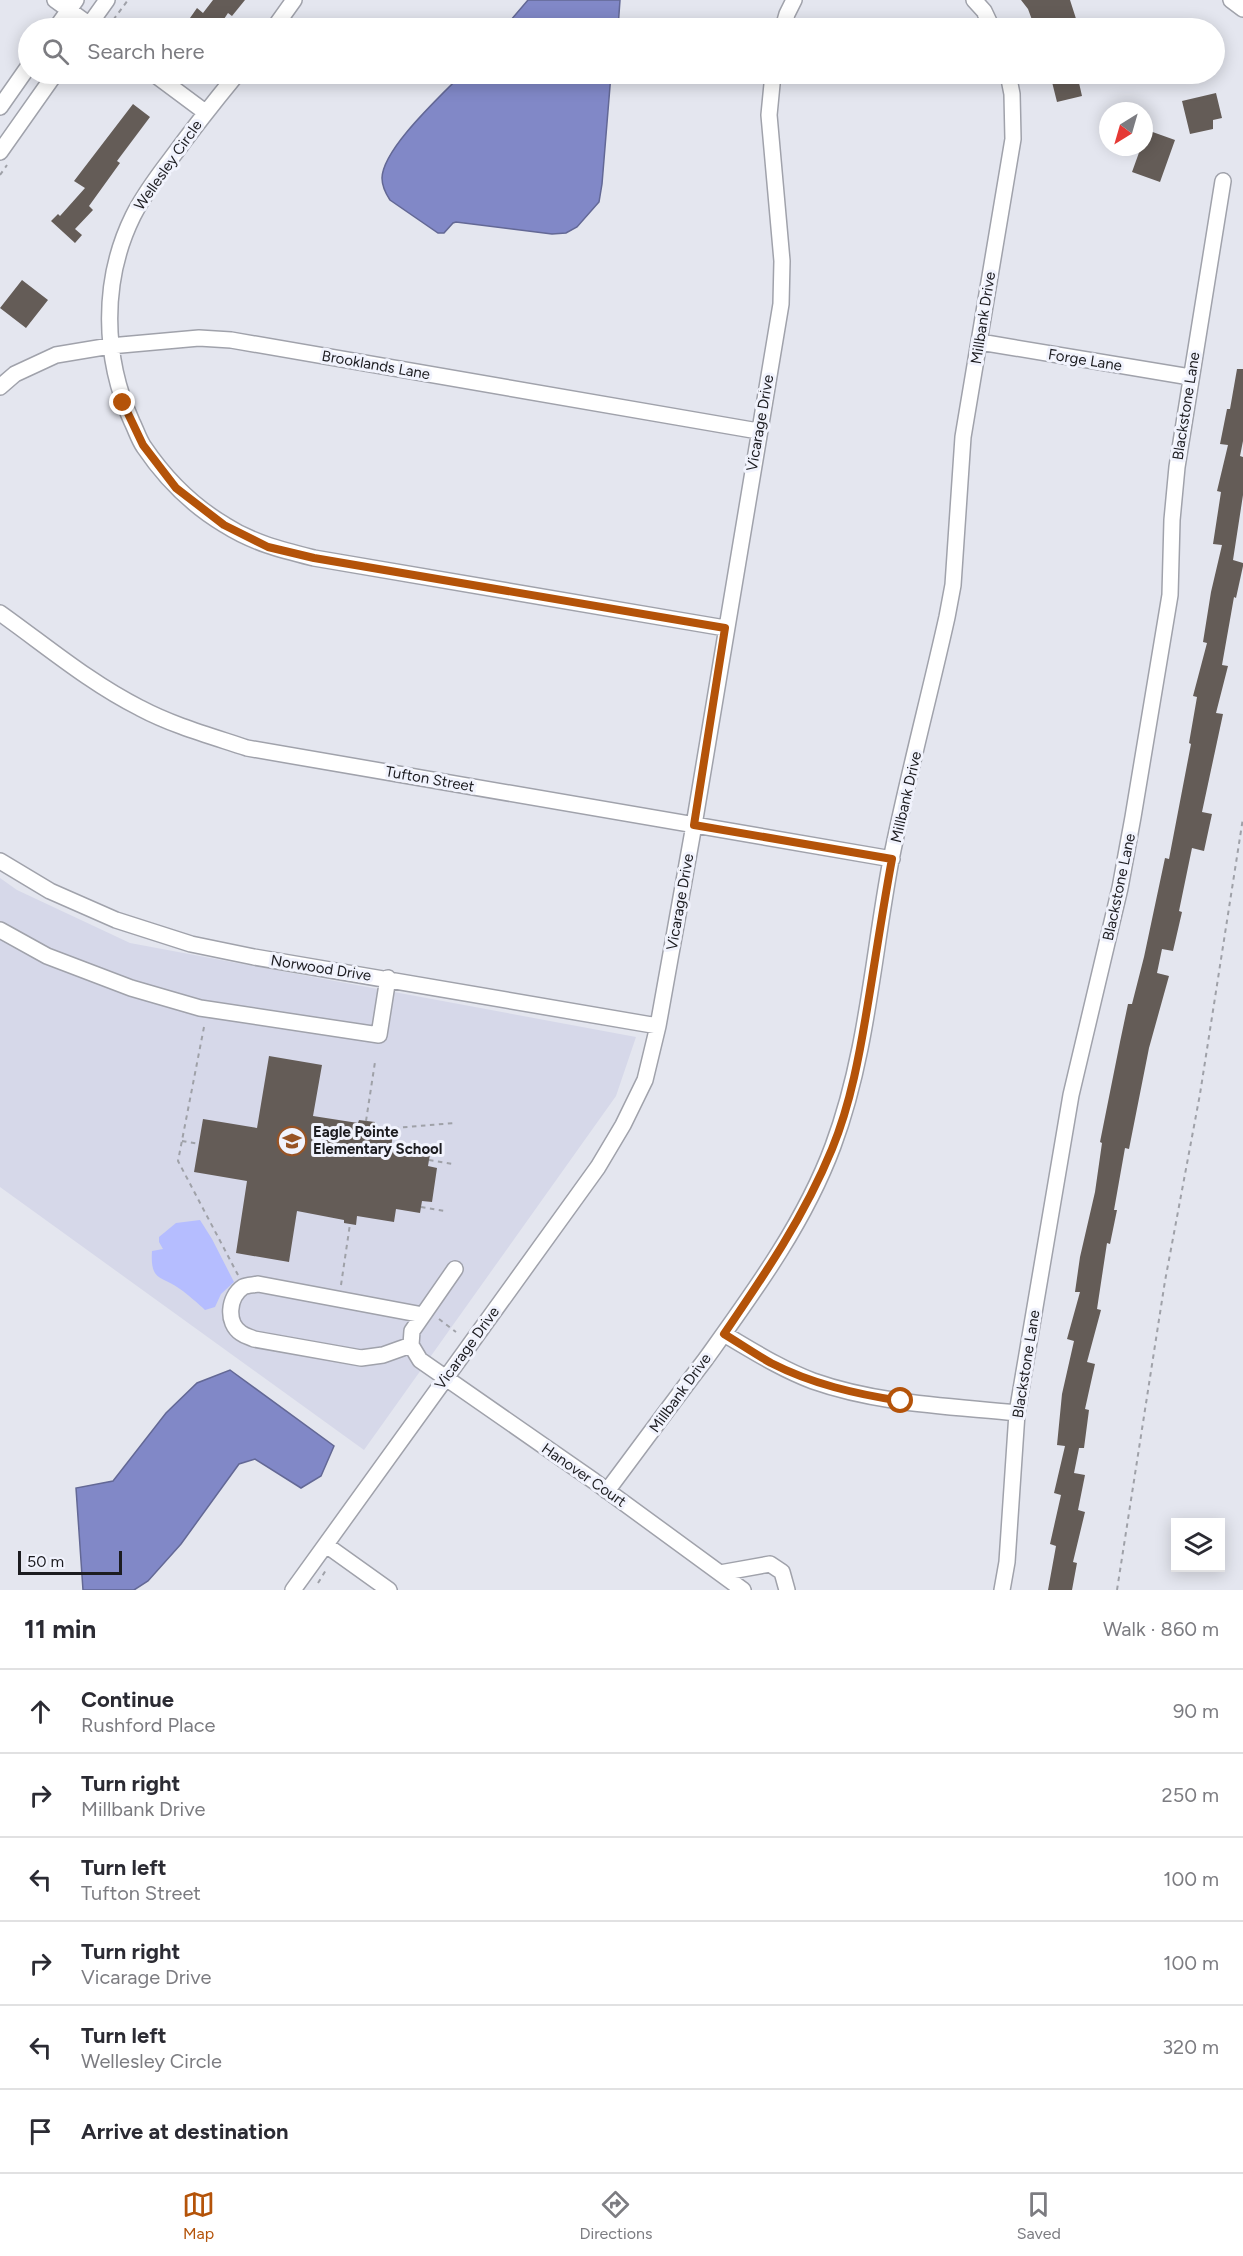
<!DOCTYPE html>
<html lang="en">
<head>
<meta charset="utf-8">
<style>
	:root { --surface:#fff; --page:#f7f7f7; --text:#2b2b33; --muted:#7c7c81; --line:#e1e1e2; --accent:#b45309 }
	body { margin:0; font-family:Figtree,sans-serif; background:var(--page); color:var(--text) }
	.controls { position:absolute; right:18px; bottom:18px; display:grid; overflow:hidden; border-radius:0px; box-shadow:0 3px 15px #0003 }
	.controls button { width:54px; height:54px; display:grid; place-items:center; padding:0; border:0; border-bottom:2px solid var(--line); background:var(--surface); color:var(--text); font:30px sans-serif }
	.compass { position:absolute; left:1099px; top:102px; width:54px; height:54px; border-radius:50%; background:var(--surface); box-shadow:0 3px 15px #0003; rotate:217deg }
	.scale { position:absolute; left:18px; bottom:15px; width:104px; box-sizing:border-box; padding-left:6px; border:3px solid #1c1c20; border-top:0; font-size:16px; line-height:21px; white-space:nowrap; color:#1c1c20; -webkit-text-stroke:4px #f1f3fd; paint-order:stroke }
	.stop { position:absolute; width:18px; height:18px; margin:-14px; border:4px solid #b45309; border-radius:50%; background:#fff }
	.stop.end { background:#b45309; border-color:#fff; box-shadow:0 2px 6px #0008 }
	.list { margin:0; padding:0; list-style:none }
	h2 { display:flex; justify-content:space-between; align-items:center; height:78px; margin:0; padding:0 24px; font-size:26px }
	h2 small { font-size:20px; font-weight:400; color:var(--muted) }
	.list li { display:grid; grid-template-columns:39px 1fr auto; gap:18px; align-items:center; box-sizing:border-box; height:84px; padding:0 24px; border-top:2px solid var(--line) }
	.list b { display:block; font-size:22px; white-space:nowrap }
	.list p { margin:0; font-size:20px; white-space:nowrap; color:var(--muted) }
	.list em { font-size:20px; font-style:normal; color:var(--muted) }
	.icon { flex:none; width:33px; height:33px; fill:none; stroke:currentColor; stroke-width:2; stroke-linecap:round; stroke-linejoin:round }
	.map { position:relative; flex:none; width:1243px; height:1590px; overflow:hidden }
	.search { position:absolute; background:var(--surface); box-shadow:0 3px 15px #0003; left:18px; right:18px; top:18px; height:66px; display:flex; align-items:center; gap:15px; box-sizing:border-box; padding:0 21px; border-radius:33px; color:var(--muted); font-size:22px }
	.sheet { height:582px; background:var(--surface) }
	nav { display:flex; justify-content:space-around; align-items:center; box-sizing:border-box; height:84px; border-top:2px solid var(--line); background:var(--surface); font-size:16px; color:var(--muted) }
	nav a { display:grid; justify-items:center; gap:3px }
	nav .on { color:var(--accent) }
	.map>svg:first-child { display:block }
</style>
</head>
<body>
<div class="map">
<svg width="1243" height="1590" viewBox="0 0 1243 1590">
	<rect width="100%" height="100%" fill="#e4e6ef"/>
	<path fill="#d6d8e9" d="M0 878 17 890 130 943 636 1037 616 1096 364 1450 0 1187Z"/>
	<path fill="#b5bdff" d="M200 1220 212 1239 234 1282 221 1294 215 1307 205 1310C199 1304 187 1294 180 1289 161 1275 150 1282 152 1251L163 1249 159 1242V1237L176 1223Z"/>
	<path fill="#8188c7" stroke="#636895" stroke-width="1.5" d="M528 0H620L618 28H504Z
		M462 74H611L602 184 599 202 577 227 566 233 552 234 456 222 453 223 444 233H438L390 200C386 194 382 186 382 178 383 148 442 95 462 74Z
		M230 1370 334 1446 321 1476 301 1488 255 1459 239 1464 181 1544 148 1581 134 1590H83L76 1488 113 1481 166 1413 197 1383Z"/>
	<path fill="#645c57" d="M213 0H245L232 16 228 13 218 28H183L197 8 203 13Z
		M1021 0H1070L1079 28H1048L1047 25 1035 28 1028 9Z
		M1050 74H1077L1082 96 1057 102Z
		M1216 93 1222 118 1213 120V129L1190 134 1182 101Z
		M133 104 150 117 117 161 120 163 89 206 93 210 75 229 82 235 75 243 51 221 58 214 60 216 85 188 74 181Z
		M1147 130 1175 140 1160 182 1132 172 1141 147H1144Z
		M22 280 48 300 26 328 0 308Z
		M1237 369H1243V441L1240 456 1243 457V495L1233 560 1243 563V566L1236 598 1234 597 1222 665 1228 666 1216 713 1223 714 1202 812 1212 814 1204 851 1192 848 1179 911 1182 912 1173 951 1162 949 1157 973 1169 976 1149 1048 1129 1149 1125 1148 1114 1210H1117L1110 1244 1107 1243 1097 1309 1101 1310 1087 1362 1095 1364 1085 1409 1089 1410 1084 1448H1079L1074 1473 1085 1475 1078 1510 1085 1512 1073 1562 1077 1563 1072 1590H1048L1056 1546 1050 1544 1061 1495 1054 1493 1065 1446 1057 1445 1062 1394 1074 1341 1067 1339 1080 1292H1075L1080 1257 1095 1192 1102 1143 1100 1142 1120 1042 1128 1004H1132L1144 957 1165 858 1169 859 1191 744 1189 743 1197 697 1193 696 1207 643 1203 642 1211 592 1222 545 1213 544 1221 492 1217 491 1228 445 1220 444 1227 409H1230Z
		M269 1056 322 1065 313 1116 358 1123 359 1120 375 1122 374 1132 393 1135 391 1147 430 1154 428 1166 437 1168 432 1202 422 1201 420 1213 396 1209 394 1222 357 1216 356 1225 344 1223V1220L297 1211 289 1262 236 1253 247 1181 194 1172 203 1119 257 1128Z"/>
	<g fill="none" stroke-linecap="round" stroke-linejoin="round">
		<g stroke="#a0a2ab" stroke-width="18">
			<path id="minor" d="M55 0 94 28
				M974 0 984 11 992 28
				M1231 0 1243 9
				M56 28 76 0
				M87 28 107 0
				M274 28 294 0
				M783 28 787 14 794 0
				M154 74 205 112
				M237 74C214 102 192 130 170 160 157 177 143 196 133 216 101 281 103 358 132 422 136 430 139 440 144 447 165 478 193 506 225 525 253 543 282 550 314 558L725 628
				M0 107 28 67
				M0 152 55 74
				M980 342 1190 377
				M0 387 15 374 56 355 110 346 199 338 231 340 758 431
				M0 613C45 645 90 683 140 708 174 726 211 736 247 748L892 859
				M0 861 50 891 116 920 191 944 254 957 658 1026
				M0 930 47 956 131 988 200 1008 379 1035 388 978
				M455 1269 412 1331 411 1345 420 1360 594 1481 743 1590
				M724 1334C753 1351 781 1369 813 1381 878 1404 949 1406 1017 1413
				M411 1345 383 1355 361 1358 254 1339C250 1337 245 1336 241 1333 226 1323 228 1297 243 1287 247 1285 254 1285 258 1284L423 1315
				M607 1491C640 1447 672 1403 705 1360 753 1293 804 1224 833 1146 867 1055 873 955 891 860 907 779 929 698 947 617L953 585 963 437 1013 139 1012 94 1008 74
				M326 1545 389 1590
				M720 1573 770 1564 782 1572 787 1590
				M293 1590 598 1167 623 1125 645 1080 658 1026 694 825 781 304 782 261 769 115 773 74
				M1002 1590 1007 1562 1017 1413 1071 1095 1120 888 1133 817 1170 595 1172 520 1177 467 1223 181"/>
		</g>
		<path stroke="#9fa1a8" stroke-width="2" stroke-dasharray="4.5 4.5" stroke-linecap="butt" d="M108 27 128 0
			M68 83 75 74
			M0 175 7 165
			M204 1027 178 1161 238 1275
			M366 1121 375 1062
			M394 1128 455 1123
			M182 1141 199 1144
			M429 1160 453 1164
			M421 1207 445 1211
			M341 1285 350 1224
			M439 1319 456 1332
			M318 1583 326 1570
			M1117 1590 1165 1281 1200 1094 1243 818"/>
		<use href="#minor" stroke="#fff" stroke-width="15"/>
	</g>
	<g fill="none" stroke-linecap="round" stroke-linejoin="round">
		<path stroke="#b45309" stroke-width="8" d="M123 403 143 445 176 488 224 525 268 547 314 558 725 628 694 825 892 859C883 907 876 955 868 1003 860 1052 851 1103 832 1149 804 1217 765 1274 724 1334 739 1343 755 1354 771 1363 812 1384 856 1394 901 1401"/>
	</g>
	<defs>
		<g id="school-ring" transform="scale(1.5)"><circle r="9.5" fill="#f1f3fd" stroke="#975325" stroke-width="1.5"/><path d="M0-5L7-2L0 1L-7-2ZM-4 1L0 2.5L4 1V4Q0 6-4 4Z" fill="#975325"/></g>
	</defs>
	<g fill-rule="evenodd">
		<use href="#school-ring" x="292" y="1141"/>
	</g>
	<g text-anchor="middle" stroke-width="6" stroke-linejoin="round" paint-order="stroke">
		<g font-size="15" fill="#1c1c20" stroke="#f1f3fd">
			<text transform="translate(168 165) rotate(-55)" y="5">Wellesley Circle</text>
			<text transform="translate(983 318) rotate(-81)" y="5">Millbank Drive</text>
			<text transform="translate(1085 360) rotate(9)" y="5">Forge Lane</text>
			<text transform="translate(376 365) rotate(10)" y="5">Brooklands Lane</text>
			<text transform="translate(1186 406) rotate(-81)" y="5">Blackstone Lane</text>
			<text transform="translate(760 423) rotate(-80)" y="5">Vicarage Drive</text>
			<text transform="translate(430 779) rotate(10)" y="5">Tufton Street</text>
			<text transform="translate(906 797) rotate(-77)" y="5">Millbank Drive</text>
			<text transform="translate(1119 887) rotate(-78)" y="5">Blackstone Lane</text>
			<text transform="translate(680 902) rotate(-80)" y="5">Vicarage Drive</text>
			<text transform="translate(321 968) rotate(9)" y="5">Norwood Drive</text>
			<text transform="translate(467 1348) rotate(-54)" y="5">Vicarage Drive</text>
			<text transform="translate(1026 1364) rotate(-81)" y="5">Blackstone Lane</text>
			<text transform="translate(680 1393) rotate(-54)" y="5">Millbank Drive</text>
			<text transform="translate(584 1475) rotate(35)" y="5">Hanover Court</text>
		</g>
		<g font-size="15" font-weight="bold" fill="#1c1c20" stroke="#f1f3fd" text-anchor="start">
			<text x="313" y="1137">Eagle Pointe<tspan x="313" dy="17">Elementary School</tspan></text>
		</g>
	</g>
</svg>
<div class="controls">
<button><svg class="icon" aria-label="layers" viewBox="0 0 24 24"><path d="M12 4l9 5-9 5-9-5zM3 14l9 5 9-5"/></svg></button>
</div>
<svg class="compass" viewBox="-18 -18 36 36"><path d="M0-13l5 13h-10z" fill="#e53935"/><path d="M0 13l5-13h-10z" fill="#7c7c81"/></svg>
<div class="scale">50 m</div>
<div class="stop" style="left:901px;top:1401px"></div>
<div class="stop end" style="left:123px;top:403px"></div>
<div class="search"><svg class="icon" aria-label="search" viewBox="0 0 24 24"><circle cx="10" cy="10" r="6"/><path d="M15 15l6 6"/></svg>Search here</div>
</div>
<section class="sheet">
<h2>11 min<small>Walk · 860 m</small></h2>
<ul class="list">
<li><svg class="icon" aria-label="ahead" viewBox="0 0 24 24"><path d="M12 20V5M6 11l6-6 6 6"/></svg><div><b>Continue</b><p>Rushford Place</p></div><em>90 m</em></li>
<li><svg class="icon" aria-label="right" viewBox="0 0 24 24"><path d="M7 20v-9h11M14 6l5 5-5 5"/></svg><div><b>Turn right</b><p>Millbank Drive</p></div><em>250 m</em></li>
<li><svg class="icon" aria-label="left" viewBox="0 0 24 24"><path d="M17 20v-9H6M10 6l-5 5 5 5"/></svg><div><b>Turn left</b><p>Tufton Street</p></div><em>100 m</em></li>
<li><svg class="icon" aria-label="right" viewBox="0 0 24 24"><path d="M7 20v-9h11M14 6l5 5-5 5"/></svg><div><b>Turn right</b><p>Vicarage Drive</p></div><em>100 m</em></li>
<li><svg class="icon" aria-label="left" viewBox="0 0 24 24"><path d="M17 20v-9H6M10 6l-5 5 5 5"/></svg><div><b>Turn left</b><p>Wellesley Circle</p></div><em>320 m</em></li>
<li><svg class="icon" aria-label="arrive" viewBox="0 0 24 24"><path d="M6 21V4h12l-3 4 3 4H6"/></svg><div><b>Arrive at destination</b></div></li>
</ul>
</section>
<nav>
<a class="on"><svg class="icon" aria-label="map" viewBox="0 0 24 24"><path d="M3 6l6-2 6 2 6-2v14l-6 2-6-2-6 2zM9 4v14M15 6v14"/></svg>Map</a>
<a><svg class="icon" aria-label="directions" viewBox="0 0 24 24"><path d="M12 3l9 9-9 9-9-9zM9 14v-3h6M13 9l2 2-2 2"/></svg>Directions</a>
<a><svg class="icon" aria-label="saved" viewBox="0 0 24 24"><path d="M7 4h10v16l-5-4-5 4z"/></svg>Saved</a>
</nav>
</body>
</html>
